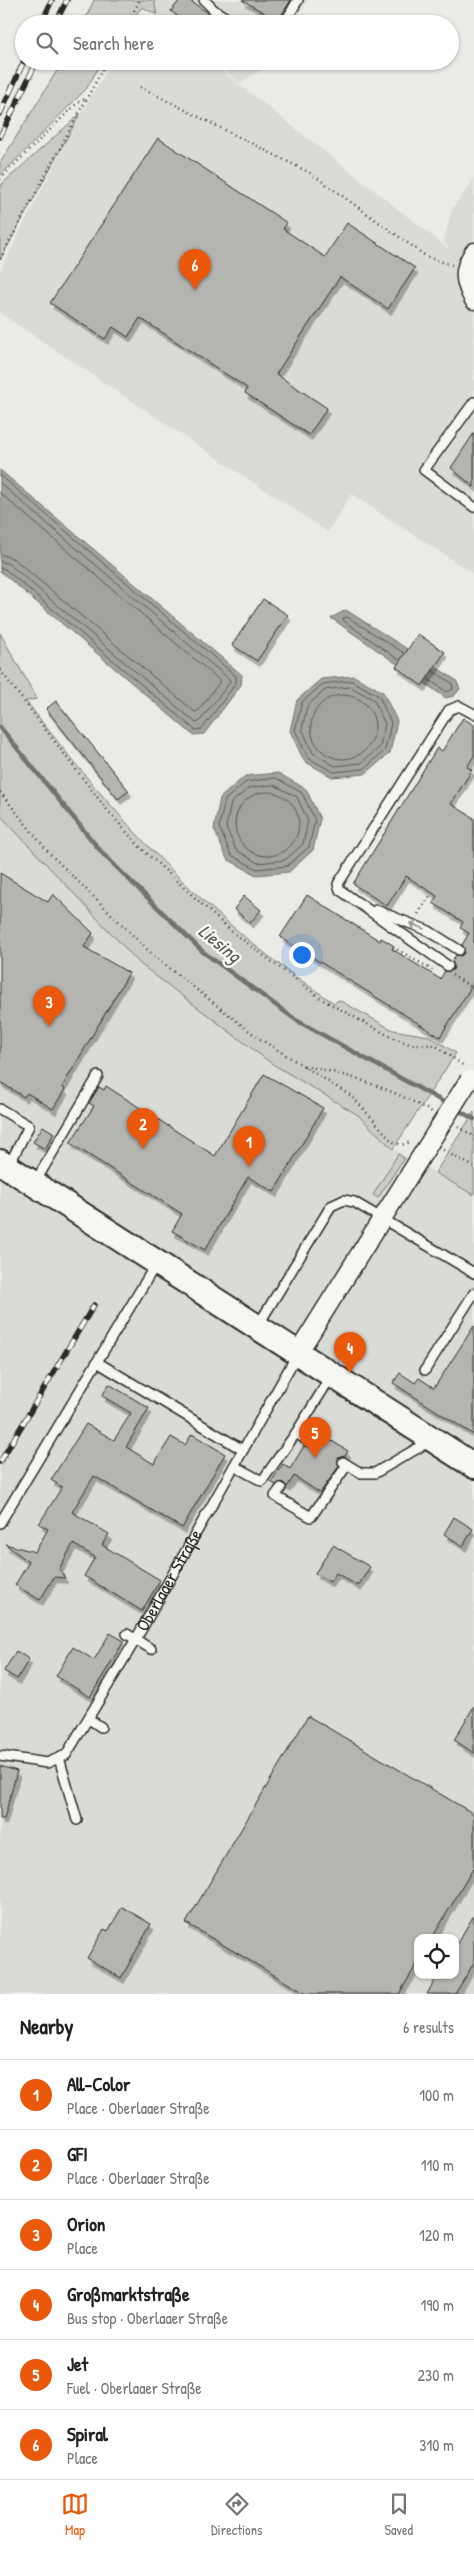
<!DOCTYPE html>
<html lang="en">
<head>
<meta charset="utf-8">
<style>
	:root { --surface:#fff; --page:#f6f6f6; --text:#222; --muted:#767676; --line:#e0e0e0; --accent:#ea580c }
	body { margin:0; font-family:"Patrick Hand",sans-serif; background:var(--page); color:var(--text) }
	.controls { position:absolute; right:15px; bottom:15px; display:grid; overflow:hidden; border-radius:10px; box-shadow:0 1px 4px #0004 }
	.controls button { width:45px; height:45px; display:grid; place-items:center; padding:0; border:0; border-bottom:1px solid var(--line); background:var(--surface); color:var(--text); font:25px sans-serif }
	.you { position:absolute; left:301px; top:954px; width:18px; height:18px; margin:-12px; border:4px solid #fff; border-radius:50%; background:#1a73e8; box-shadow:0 0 0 8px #1a73e833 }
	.badge { display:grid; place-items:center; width:32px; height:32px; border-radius:50%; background:var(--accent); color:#fff; font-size:16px; font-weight:700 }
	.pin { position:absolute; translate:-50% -41px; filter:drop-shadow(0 1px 2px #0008) }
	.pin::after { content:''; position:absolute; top:26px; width:18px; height:15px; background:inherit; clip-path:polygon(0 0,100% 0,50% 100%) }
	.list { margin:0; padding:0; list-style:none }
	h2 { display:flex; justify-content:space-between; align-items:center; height:65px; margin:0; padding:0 20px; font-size:21px }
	h2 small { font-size:16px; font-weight:400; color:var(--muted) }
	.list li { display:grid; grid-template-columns:32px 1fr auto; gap:15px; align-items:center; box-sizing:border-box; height:70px; padding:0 20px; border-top:1px solid var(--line) }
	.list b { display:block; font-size:19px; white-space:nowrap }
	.list p { margin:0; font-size:16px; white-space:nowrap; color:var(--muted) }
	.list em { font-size:16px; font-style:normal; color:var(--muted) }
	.icon { flex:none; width:28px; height:28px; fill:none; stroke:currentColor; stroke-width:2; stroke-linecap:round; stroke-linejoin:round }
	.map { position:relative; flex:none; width:474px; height:1994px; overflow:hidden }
	.search { position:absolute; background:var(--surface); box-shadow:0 1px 4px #0004; left:15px; right:15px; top:15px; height:55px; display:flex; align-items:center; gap:12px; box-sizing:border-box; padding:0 18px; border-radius:28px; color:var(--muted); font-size:19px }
	.sheet { height:485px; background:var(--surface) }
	nav { display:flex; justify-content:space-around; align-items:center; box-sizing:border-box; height:70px; border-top:1px solid var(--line); background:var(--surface); font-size:14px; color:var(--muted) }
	nav a { display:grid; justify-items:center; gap:2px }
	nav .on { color:var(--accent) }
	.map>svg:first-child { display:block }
</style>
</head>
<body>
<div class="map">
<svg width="474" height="1994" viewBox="0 0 474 1994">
	<defs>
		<filter id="shadow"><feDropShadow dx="3" dy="5.5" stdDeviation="0" flood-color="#0004"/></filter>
	</defs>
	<rect width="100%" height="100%" fill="#eaeae6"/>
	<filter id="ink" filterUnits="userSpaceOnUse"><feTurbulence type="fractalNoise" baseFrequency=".02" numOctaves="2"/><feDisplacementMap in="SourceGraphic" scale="10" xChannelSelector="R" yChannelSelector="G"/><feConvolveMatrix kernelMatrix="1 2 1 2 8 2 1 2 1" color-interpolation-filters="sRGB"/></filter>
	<g filter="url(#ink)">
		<path fill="#dadad6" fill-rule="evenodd" d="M154 0H307L293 24H168L157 15Z
			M113 61H209L449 249 444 241 452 209 474 179V574L351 494 328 532 0 313V271L80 114Z
			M213 61H272L267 67 239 83Z
			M0 815 140 964 271 1063 358 1115 393 1149 474 1195V1994H0ZM418 1938H455V1975H418Z"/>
		<path fill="#cacac7" stroke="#7a7a79" d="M94 0H154L157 15 142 7 129 24H83Z
			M63 61H102L87 88 0 176V163Z
			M80 114 0 260V191L2 184Z
			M0 633 37 699 26 701C115 818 210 922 334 1003L339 1000 393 1030 429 1036 456 1053 393 1149 358 1115 271 1063 140 964 0 815Z
			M474 1112V1195L435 1173Z
			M398 1154 404 1158 378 1198 373 1195Z"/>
		<path fill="#a1a19e" stroke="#727270" d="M0 470 242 675 241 685 204 734 193 735 0 571Z
			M346 610 456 680 460 689 454 696 446 698 331 618Z
			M354 676 383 692 397 721 390 753 365 774 332 777 304 761 290 731 297 700 321 679Z
			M278 773 306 789 320 819 313 850 289 872 256 875 227 859 214 829 220 798 245 776Z"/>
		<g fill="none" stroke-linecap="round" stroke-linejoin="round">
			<path stroke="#5a5a59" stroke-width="1" d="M0 475 236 676V683L202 729 195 730 5 569 0 568
				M0 483 229 679 230 682 199 722 196 723 9 564 0 561
				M0 493 219 680V683L198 711 195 712 14 559 0 554
				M399 660 344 621 343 618 347 617 404 653
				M428 679 447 692 453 689 452 683 433 671
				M352 681 379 696 391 723 385 750 364 769 334 772 308 758 295 730 302 702 323 684Z
				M351 687 374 700 385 724 380 747 361 763 335 766 313 753 302 729 307 706 325 690Z
				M311 727a32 32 0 1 1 64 0a32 32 0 1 1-64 0Z
				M276 778 302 793 315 820 309 847 287 866 257 869 231 855 219 827 225 800 246 782Z
				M274 785 297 797 308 821 303 844 285 860 258 863 236 850 226 827 231 803 249 788Z
				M235 824a32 32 0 1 1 64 0a32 32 0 1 1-64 0Z"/>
			<path stroke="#727270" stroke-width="4.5" d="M0 727 103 854 203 952 296 1020 449 1105
				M456 1109 474 1119"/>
		</g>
		<path fill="#b4b4b1" stroke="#2b2b2b" filter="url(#shadow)" d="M180 0H189L218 20 219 24H187L171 11Z
			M242 0H291L278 21Z
			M158 138 287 223 283 229 325 257 347 223 415 268 388 309 340 277 276 374 327 408 309 435 245 393 247 388 140 318 128 337 113 327 105 339 50 303Z
			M474 433V487L451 468Z
			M263 599 288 615 257 661 232 645Z
			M418 634 445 652 422 686 396 667Z
			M56 701 129 791 118 799 46 709Z
			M463 718 474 725V756L467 767 472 770 451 804 474 818V982L440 1037 280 937 307 895 380 941 381 938 388 942 394 946 392 949 440 979 445 971 453 970 454 966 452 961 456 955 461 956 464 953 462 945 469 933 460 928 463 922 433 903 437 896 406 876 387 906 353 884 437 748 442 751Z
			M0 873 48 902 53 894 93 933 84 947 129 973 62 1087 65 1089 53 1109 27 1093 24 1097 0 1082Z
			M244 896 261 910 250 923 234 909Z
			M264 1074 323 1108 274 1192 248 1177 205 1250 172 1231 182 1214 70 1143 94 1106 89 1103 99 1087 104 1090 106 1086 215 1156Z
			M43 1126 54 1133 45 1149 33 1142Z
			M474 1326V1435L393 1383 400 1373 415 1383 419 1378 434 1388Z
			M109 1384 149 1408 126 1447 154 1464 171 1437 185 1445 192 1434 225 1454 182 1528 94 1476 72 1512 109 1534 102 1545 160 1580 142 1611 84 1576 95 1557 73 1544 59 1569 65 1578 54 1577 40 1600 15 1585 29 1562 5 1544 35 1552 48 1529 39 1524 62 1487 51 1480 86 1424 114 1440 131 1413 102 1396Z
			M314 1430 348 1451 345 1456 338 1458 339 1466 320 1493 294 1476 287 1487 282 1482 276 1485 271 1482 283 1464 290 1469 304 1446 313 1445 314 1441 311 1436Z
			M454 1517 473 1529 463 1546 444 1534Z
			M333 1545 370 1567 358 1586 336 1573 330 1582 315 1573Z
			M110 1633 124 1641 90 1697 56 1676 73 1647 94 1660Z
			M16 1651 29 1659 17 1679 4 1671Z
			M474 1706V1753L454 1740Z
			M308 1716 474 1814V1867L432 1938H418V1962L399 1994H306L186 1923Z
			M0 1766 17 1771 4 1819H0Z
			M122 1907 151 1924 121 1978 87 1958 104 1929 108 1931Z
			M474 1915V1963L455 1994H427L438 1975H455V1947Z"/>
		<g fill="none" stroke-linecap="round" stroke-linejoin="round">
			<g stroke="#2b2b2b" stroke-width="12">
				<g id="lane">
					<path d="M204 0 214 10 236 24"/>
					<path d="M284 24 298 0"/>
					<path d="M474 402 424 470 474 507"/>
					<path d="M376 910 429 931 459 950"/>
					<path d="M448 966 340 890 338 884 449 710 459 706 474 714"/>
					<path d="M0 1109 29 1126 8 1167"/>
					<path d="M34 1184 98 1076"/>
					<path d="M257 1327 331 1206 344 1200 354 1202 474 1273"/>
					<path d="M97 1362 243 1450"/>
					<path d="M425 1370 474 1293"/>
					<path d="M308 1441 296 1433 332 1375"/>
					<path d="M343 1462 361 1473H375L430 1441"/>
					<path d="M234 1466 262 1481 296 1433"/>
					<path d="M281 1488 275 1496 311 1517 347 1465"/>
					<path d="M0 1523 156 1264"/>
					<path d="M127 1634 151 1649"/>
					<path d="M89 1719 101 1727"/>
					<path id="s1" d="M0 1756 47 1763 66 1755 136 1639 298 1353"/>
					<path d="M59 1758 77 1820"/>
				</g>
			</g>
			<g stroke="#2b2b2b" stroke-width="21">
				<path id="street" d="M474 252C462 270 464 282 474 300
					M298 1353 435 1134"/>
			</g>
			<g stroke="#2b2b2b" stroke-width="28">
				<path id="secondary" d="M0 1162 474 1466"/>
			</g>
			<path stroke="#2b2b2b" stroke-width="2.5" stroke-dasharray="1 4" stroke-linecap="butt" d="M127 24 140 0
				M140 87 312 174 427 257 452 265
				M0 179 76 104 86 98
				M0 259 107 61
				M0 670 107 810 140 847 231 931 323 1000 389 1036 409 1044 435 1045 464 1066
				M0 792 50 854 154 956 257 1037 353 1097 392 1141 401 1145 411 1142
				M418 914 432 893
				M393 947 434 971
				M452 975 474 989
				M304 1066C349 1074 392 1089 432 1112
				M458 1127 474 1136
				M443 1150 474 1167"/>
			<use href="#lane" stroke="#f6f6f2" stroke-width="9"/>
			<use href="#street" stroke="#f6f6f2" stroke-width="18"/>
			<use href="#secondary" stroke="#f6f6f2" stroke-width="24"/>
			<g stroke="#2b2b2b" stroke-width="5.5">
				<path id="rail" d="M41 24 52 0
					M55 24 67 0
					M0 114 24 61
					M0 137 37 61
					M0 1462 94 1305"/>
			</g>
			<use href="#rail" stroke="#f6f6f2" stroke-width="4" stroke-dasharray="11" stroke-linecap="butt"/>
			<g stroke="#2b2b2b" stroke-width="21" stroke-linecap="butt">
				<path id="street-bridge" d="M435 1134 469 1080"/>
			</g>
			<use href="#street-bridge" stroke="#f6f6f2" stroke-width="18"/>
		</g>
		<defs><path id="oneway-shaft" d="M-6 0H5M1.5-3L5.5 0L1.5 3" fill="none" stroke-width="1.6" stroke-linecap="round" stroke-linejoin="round" transform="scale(1.25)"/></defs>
		<use stroke="#90908e" href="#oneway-shaft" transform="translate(417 926) rotate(-158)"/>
	</g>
	<g text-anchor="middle" stroke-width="5" stroke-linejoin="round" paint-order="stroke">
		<g font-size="18" fill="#2b2b2b" stroke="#f6f6f2">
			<text dy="6" stroke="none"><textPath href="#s1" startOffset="271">Oberlaaer Straße</textPath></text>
		</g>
		<g font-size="19" font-style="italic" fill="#545453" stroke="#f6f6f2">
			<text transform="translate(220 943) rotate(39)" y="7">Liesing</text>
		</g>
	</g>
</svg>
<div class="controls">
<button><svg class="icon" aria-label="locate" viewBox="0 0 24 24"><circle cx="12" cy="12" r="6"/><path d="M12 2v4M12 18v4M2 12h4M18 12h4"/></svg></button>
</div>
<div class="you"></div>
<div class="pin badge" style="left:249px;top:1167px">1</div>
<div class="pin badge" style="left:143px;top:1149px">2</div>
<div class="pin badge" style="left:49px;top:1027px">3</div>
<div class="pin badge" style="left:350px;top:1373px">4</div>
<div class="pin badge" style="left:315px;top:1458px">5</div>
<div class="pin badge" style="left:195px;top:290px">6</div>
<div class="search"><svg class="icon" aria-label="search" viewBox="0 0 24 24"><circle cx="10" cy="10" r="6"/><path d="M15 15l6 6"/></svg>Search here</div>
</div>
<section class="sheet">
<h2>Nearby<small>6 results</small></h2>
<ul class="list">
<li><span class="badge">1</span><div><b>All-Color</b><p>Place · Oberlaaer Straße</p></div><em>100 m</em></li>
<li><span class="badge">2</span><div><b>GFI</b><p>Place · Oberlaaer Straße</p></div><em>110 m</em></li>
<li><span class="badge">3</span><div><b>Orion</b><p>Place</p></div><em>120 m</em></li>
<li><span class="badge">4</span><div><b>Großmarktstraße</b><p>Bus stop · Oberlaaer Straße</p></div><em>190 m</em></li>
<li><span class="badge">5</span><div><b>Jet</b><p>Fuel · Oberlaaer Straße</p></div><em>230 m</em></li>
<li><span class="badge">6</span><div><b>Spiral</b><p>Place</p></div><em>310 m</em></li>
</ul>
</section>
<nav>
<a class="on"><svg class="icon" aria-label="map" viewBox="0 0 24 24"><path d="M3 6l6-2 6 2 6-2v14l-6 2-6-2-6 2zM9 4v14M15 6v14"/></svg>Map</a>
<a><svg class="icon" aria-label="directions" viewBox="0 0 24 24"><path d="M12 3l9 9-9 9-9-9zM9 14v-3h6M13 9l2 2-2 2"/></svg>Directions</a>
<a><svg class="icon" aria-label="saved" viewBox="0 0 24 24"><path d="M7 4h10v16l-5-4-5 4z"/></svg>Saved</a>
</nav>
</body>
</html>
